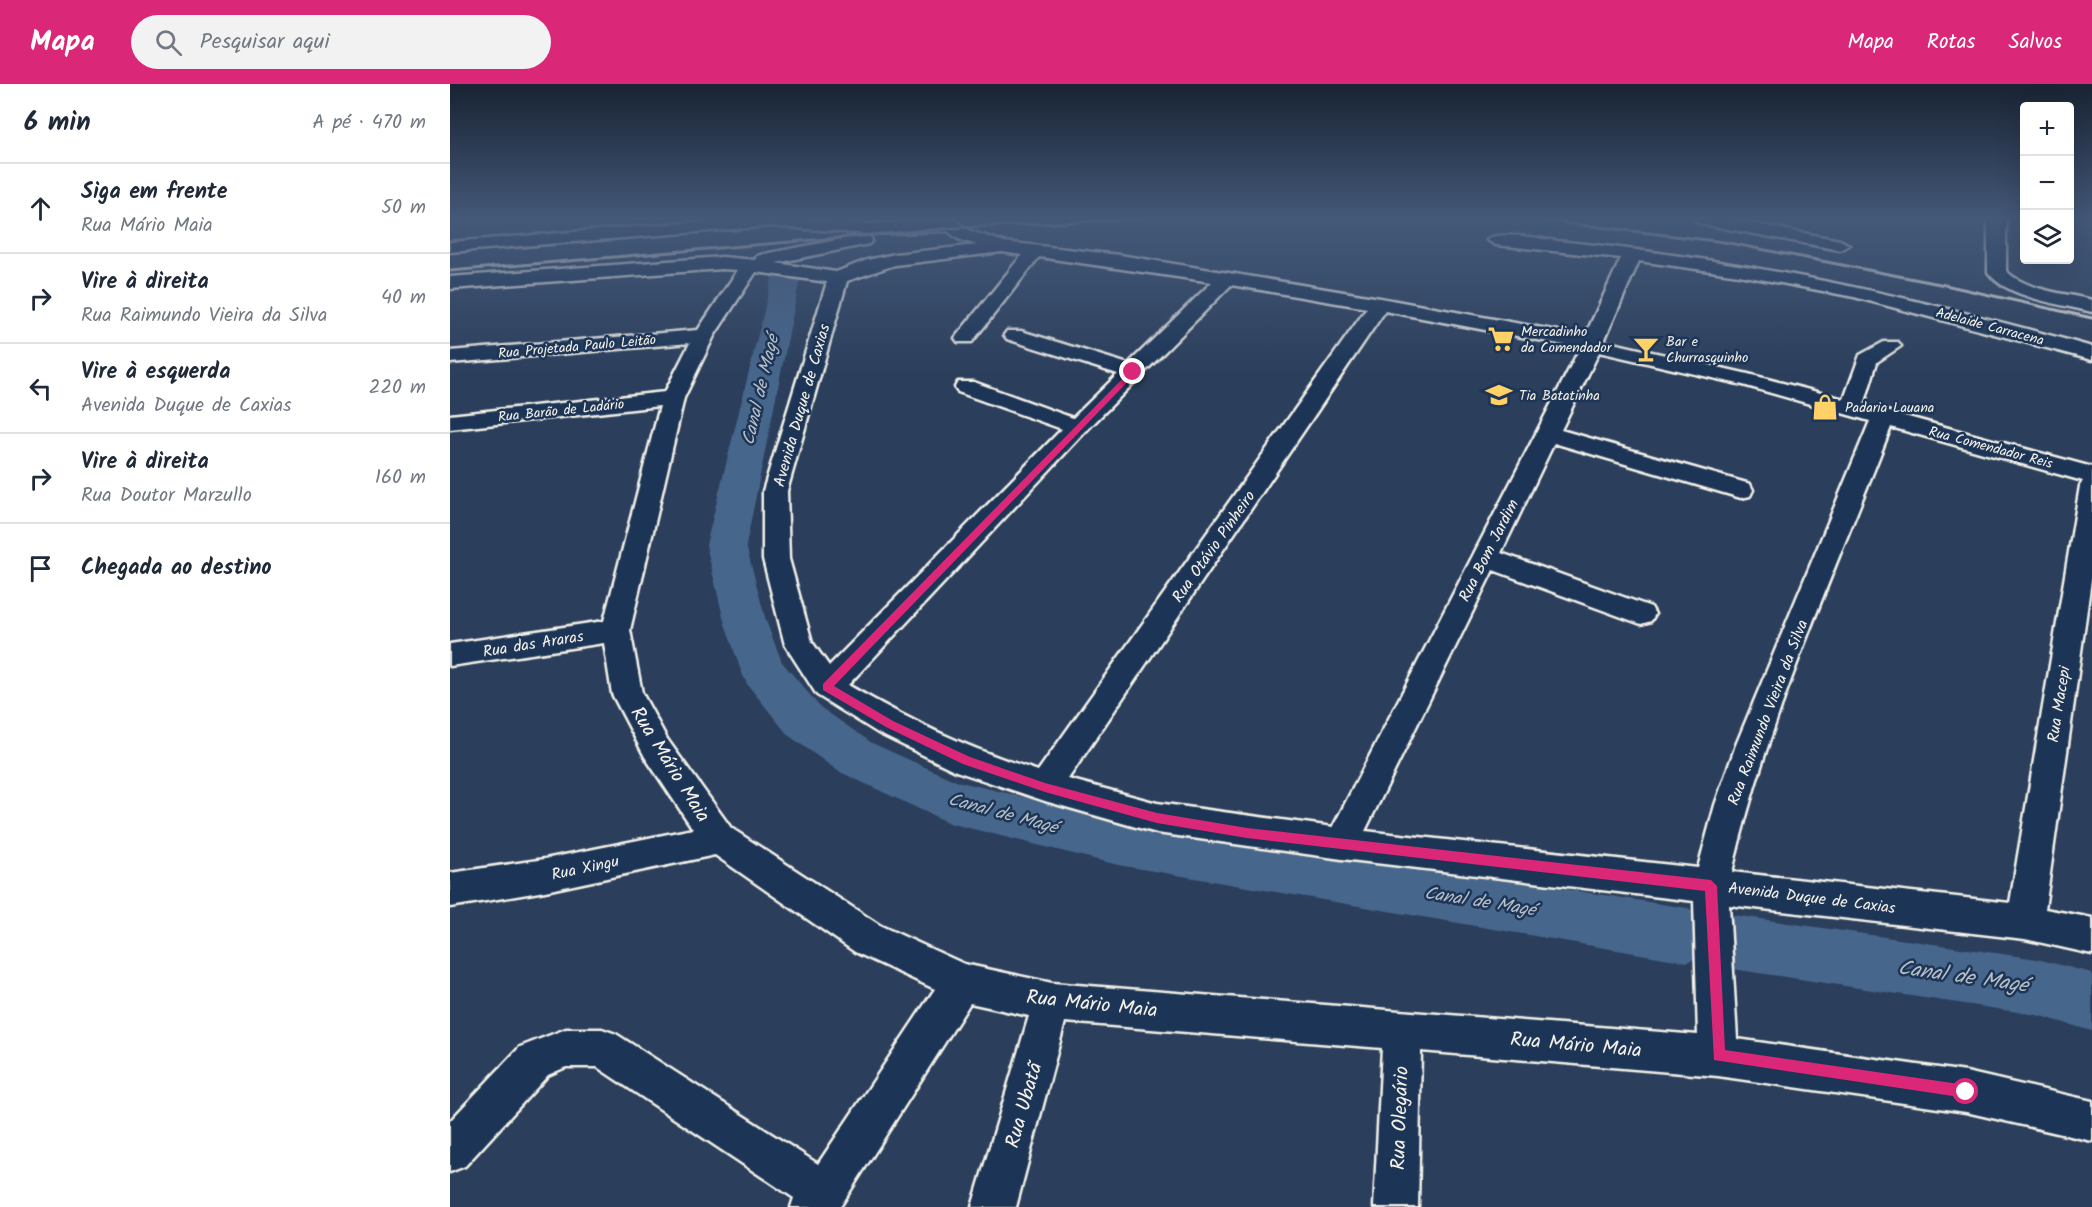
<!DOCTYPE html>
<html lang="pt">
<head>
<meta charset="utf-8">
<style>
	:root { --surface:#fff; --page:#f2f2f3; --text:#1f2937; --muted:#747a83; --line:#e0e1e3; --accent:#db2777 }
	body { margin:0; font-family:Kalam,sans-serif; background:var(--page); color:var(--text) }
	.controls { position:absolute; right:18px; top:18px; display:grid; overflow:hidden; border-radius:6px; box-shadow:0 6px 24px #0002 }
	.controls button { width:54px; height:54px; display:grid; place-items:center; padding:0; border:0; border-bottom:2px solid var(--line); background:var(--surface); color:var(--text); font:30px sans-serif }
	.stop { position:absolute; width:18px; height:18px; margin:-14px; border:4px solid #db2777; border-radius:50%; background:#fff }
	.stop.end { background:#db2777; border-color:#fff; box-shadow:0 2px 6px #0008 }
	.list { margin:0; padding:0; list-style:none }
	h2 { display:flex; justify-content:space-between; align-items:center; height:78px; margin:0; padding:0 24px; font-size:26px }
	h2 small { font-size:20px; font-weight:400; color:var(--muted) }
	.list li { display:grid; grid-template-columns:39px 1fr auto; gap:18px; align-items:center; box-sizing:border-box; height:90px; padding:0 24px; border-top:2px solid var(--line) }
	.list b { display:block; font-size:22px; white-space:nowrap }
	.list p { margin:0; font-size:20px; white-space:nowrap; color:var(--muted) }
	.list em { font-size:20px; font-style:normal; color:var(--muted) }
	.icon { flex:none; width:33px; height:33px; fill:none; stroke:currentColor; stroke-width:2; stroke-linecap:round; stroke-linejoin:round }
	.map { position:relative; flex:none; width:1642px; height:1123px; overflow:hidden }
	header { display:flex; align-items:center; gap:36px; box-sizing:border-box; height:84px; padding:0 30px; background:var(--accent); color:#fff }
	header strong { font-size:28px }
	nav { display:flex; gap:33px; margin-inline-start:auto; font-size:21px }
	.search { width:420px; height:54px; background:var(--page); display:flex; align-items:center; gap:15px; box-sizing:border-box; padding:0 21px; border-radius:33px; color:var(--muted); font-size:22px }
	main { display:flex }
	aside { flex:1; background:var(--surface) }
	.map>svg:first-child { display:block }
</style>
</head>
<body>
<header>
<strong>Mapa</strong>
<div class="search"><svg class="icon" aria-label="search" viewBox="0 0 24 24"><circle cx="10" cy="10" r="6"/><path d="M15 15l6 6"/></svg>Pesquisar aqui</div>
<nav><a>Mapa</a><a>Rotas</a><a>Salvos</a></nav>
</header>
<main>
<aside>
<h2>6 min<small>A pé · 470 m</small></h2>
<ul class="list">
<li><svg class="icon" aria-label="ahead" viewBox="0 0 24 24"><path d="M12 20V5M6 11l6-6 6 6"/></svg><div><b>Siga em frente</b><p>Rua Mário Maia</p></div><em>50 m</em></li>
<li><svg class="icon" aria-label="right" viewBox="0 0 24 24"><path d="M7 20v-9h11M14 6l5 5-5 5"/></svg><div><b>Vire à direita</b><p>Rua Raimundo Vieira da Silva</p></div><em>40 m</em></li>
<li><svg class="icon" aria-label="left" viewBox="0 0 24 24"><path d="M17 20v-9H6M10 6l-5 5 5 5"/></svg><div><b>Vire à esquerda</b><p>Avenida Duque de Caxias</p></div><em>220 m</em></li>
<li><svg class="icon" aria-label="right" viewBox="0 0 24 24"><path d="M7 20v-9h11M14 6l5 5-5 5"/></svg><div><b>Vire à direita</b><p>Rua Doutor Marzullo</p></div><em>160 m</em></li>
<li><svg class="icon" aria-label="arrive" viewBox="0 0 24 24"><path d="M6 21V4h12l-3 4 3 4H6"/></svg><div><b>Chegada ao destino</b></div></li>
</ul>
</aside>
<div class="map">
<svg width="1642" height="1123" viewBox="0 0 1642 1123">
	<rect width="100%" height="100%" fill="#2b3f5c"/>
	<filter id="ink" filterUnits="userSpaceOnUse"><feTurbulence type="fractalNoise" baseFrequency=".0167" numOctaves="2"/><feDisplacementMap in="SourceGraphic" scale="12" xChannelSelector="R" yChannelSelector="G"/><feConvolveMatrix kernelMatrix="1 2 1 2 8 2 1 2 1" color-interpolation-filters="sRGB"/></filter>
	<g filter="url(#ink)">
		<g fill="none" stroke-linecap="round" stroke-linejoin="round">
			<path fill="#46668b" fill-rule="evenodd" d="M337 181 347 184 351 190 296 461 316 537 332 578 370 623 422 659 506 697 668 735 1237 824 1256 832 1259 837 1276 830 1587 875 1642 889V947L1587 931 1276 884 1256 876 1254 871 1237 878 668 781 499 739 388 687 338 651 297 600 291 587 274 537 256 461 323 190 327 184Z"/>
			<g stroke="#f4f1e8" stroke-width="5">
				<path id="street" d="M283 135H358L419 140 503 135 520 147 554 158 670 171 930 214 1135 252 1171 174 1046 161 1037 156C1044 146 1094 155 1107 157 1294 175 1462 212 1642 263V276L1404 213 1289 191 1189 177 1154 257 1298 290 1394 315 1410 271 1434 258H1448L1451 262 1427 278 1414 321 1642 383V489L1595 825 1642 834V870L1575 855 1279 821 1287 955 1516 988 1642 1017V1057L1516 1028 1268 992 971 967 968 1123H924L932 964 615 938 566 1123H522L579 932 520 919 390 1123H341L344 1114 147 983H116L98 991 15 1082 0 1088V1037L70 963 116 945H152L166 950 368 1080 485 905 405 868 265 771 95 807 0 823V789L95 775 243 745 195 673 162 610 154 559 0 582V560L154 537 210 322 0 345V331L215 308 240 259 0 279V267L248 246 288 186 272 185 0 205V193L272 173 305 176 307 172 314 170 413 151 419 152 422 156 419 160 326 179 386 188 417 176 445 170 527 161 508 155 498 147 419 150 321 142 0 168V158ZM552 168 572 171 508 250 505 254 508 258H522L589 173 762 198 678 280 571 247H557L554 251 557 255 668 290 623 334 524 298H508L505 303 508 308 612 345 379 582 362 558 339 475 337 407 397 197 445 181ZM306 188 377 198 313 407V475L335 561 367 611 428 649 506 687 595 717 707 749 892 775 1244 817 1248 951 602 899 514 880 431 842 281 744 217 655 192 609 180 546 234 314 264 252ZM781 201 917 224 588 687C517 664 462 638 398 601L635 348ZM935 227 1130 264 883 743 707 719 618 695ZM1149 268 1293 301 1420 337 1286 661 1265 721 1248 784 915 747 1043 486 1191 540 1201 537 1205 530 1201 523 1051 469 1104 359 1291 414 1300 412 1303 406 1300 400 1111 346ZM1441 343 1633 397 1630 402 1560 819 1282 788C1317 635 1384 489 1441 343Z
					M1243 135H1279L1390 156 1399 161 1390 166 1252 140Z
					M1538 135H1556V187C1577 207 1615 209 1642 216V228C1612 220 1556 214 1538 188Z"/>
			</g>
			<use href="#street" fill="#1d3557" fill-rule="evenodd"/>
			<path stroke="#f4f1e8" stroke-width="3" d="M1083 135 1274 158 1495 201 1642 234
				M0 187 503 144 689 135"/>
		</g>
	</g>
	<linearGradient id="sky" x2="0" y2="1"><stop stop-color="#182333"/><stop offset="0.46" stop-color="#445878"/><stop offset="1" stop-color="#445878" stop-opacity="0"/></linearGradient>
	<rect width="1642" height="292" fill="url(#sky)"/>
	<path fill="#db2777" d="M681 286 687 288 384 602 443 637 520 673 595 699 707 729 797 744 1261 796 1267 802 1275 966 1516 1001 1521 1003V1012L1516 1014 1264 976 1255 807 797 754 707 739 595 708 513 680 436 643 373 606V600Z"/>
	<defs>
		<g id="supermarket-bare" transform="scale(2.07)"><path d="M-6-5.5h2.5l.6 2H6L4.5 2H-2.5L-4.4-4H-6ZM-1.5 3.2a1.3 1.3 0 1 0 .1 0ZM3 3.2a1.3 1.3 0 1 0 .1 0Z" fill="#ffd166" stroke="#1d3557" stroke-width="2.5" paint-order="stroke"/></g>
		<g id="bar-bare" transform="scale(2.07)"><path d="M-6-5H6L.8 .8V4.5H3.5V6h-7V4.5H-.8V.8Z" fill="#ffd166" stroke="#1d3557" stroke-width="2.5" paint-order="stroke"/></g>
		<g id="school-bare" transform="scale(2.07)"><path d="M0-5L7-2L0 1L-7-2ZM-4 1L0 2.5L4 1V4Q0 6-4 4Z" fill="#ffd166" stroke="#1d3557" stroke-width="2.5" paint-order="stroke"/></g>
		<g id="shop-bare" transform="scale(2.07)"><path d="M-5-2.5h2.3a2.7 3.5 0 0 1 5.4 0H5L5.5 6h-11ZM-1.5-2.5h3a1.5 2.3 0 0 0-3 0Z" fill="#ffd166" stroke="#1d3557" stroke-width="2.5" paint-order="stroke"/></g>
	</defs>
	<g fill-rule="evenodd">
		<use href="#supermarket-bare" x="1051" y="255"/>
		<use href="#bar-bare" x="1196" y="265"/>
		<use href="#school-bare" x="1049" y="311"/>
		<use href="#shop-bare" x="1375" y="323"/>
	</g>
	<g text-anchor="middle" stroke-width="5" stroke-linejoin="round" paint-order="stroke">
		<g font-size="14" fill="#f4f1e8" stroke="#1d3557">
			<text transform="translate(1540 242) rotate(15)" y="5">Adelaide Carracena</text>
			<text transform="translate(127 262) rotate(-5)" y="5">Rua Projetada Paulo Leitão</text>
			<text transform="translate(111 326) rotate(-6)" y="5">Rua Barão de Ladário</text>
			<text transform="translate(1541 363) rotate(15)" y="5">Rua Comendador Reis</text>
		</g>
		<g font-size="14" fill="#f4f1e8" stroke="#1d3557" text-anchor="start">
			<text x="1071" y="252">Mercadinho<tspan x="1071" dy="16">da Comendador</tspan></text>
			<text x="1216" y="262">Bar e<tspan x="1216" dy="16">Churrasquinho</tspan></text>
			<text x="1069" y="316">Tia Batatinha</text>
			<text x="1395" y="328">Padaria Lauana</text>
		</g>
		<g font-size="16" fill="#f4f1e8" stroke="#1d3557">
			<text transform="translate(351 321) rotate(-74)" y="6">Avenida Duque de Caxias</text>
			<text transform="translate(763 462) rotate(-55)" y="6">Rua Otávio Pinheiro</text>
			<text transform="translate(1038 466) rotate(-63)" y="6">Rua Bom Jardim</text>
			<text transform="translate(83 559) rotate(-9)" y="6">Rua das Araras</text>
			<text transform="translate(1608 620) rotate(-81)" y="6">Rua Macepi</text>
			<text transform="translate(1317 628) rotate(-69)" y="6">Rua Raimundo Vieira da Silva</text>
			<text transform="translate(135 783) rotate(-12)" y="6">Rua Xingu</text>
			<text transform="translate(1362 813) rotate(7)" y="6">Avenida Duque de Caxias</text>
		</g>
		<g font-size="18" font-style="italic" fill="#b7c0c7" stroke="#1d3557">
			<text transform="translate(310 306) rotate(-77)" y="6">Canal de Magé</text>
			<text transform="translate(553 729) rotate(15)" y="6">Canal de Magé</text>
			<text transform="translate(1030 817) rotate(9)" y="6">Canal de Magé</text>
		</g>
		<g font-size="20" fill="#f4f1e8" stroke="#1d3557">
			<text transform="translate(221 680) rotate(58)" y="7">Rua Mário Maia</text>
			<text transform="translate(642 919) rotate(6)" y="7">Rua Mário Maia</text>
			<text transform="translate(1126 960) rotate(5)" y="7">Rua Mário Maia</text>
			<text transform="translate(573 1021) rotate(-74)" y="7">Rua Ubatã</text>
			<text transform="translate(949 1034) rotate(-88)" y="7">Rua Olegário</text>
		</g>
		<g font-size="21" font-style="italic" fill="#b7c0c7" stroke="#1d3557">
			<text transform="translate(1513 892) rotate(8)" y="7">Canal de Magé</text>
		</g>
	</g>
</svg>
<div class="controls">
<button>+</button>
<button>−</button>
<button><svg class="icon" aria-label="layers" viewBox="0 0 24 24"><path d="M12 4l9 5-9 5-9-5zM3 14l9 5 9-5"/></svg></button>
</div>
<div class="stop" style="left:1516px;top:1008px"></div>
<div class="stop end" style="left:683px;top:288px"></div>
</div>
</main>
</body>
</html>
